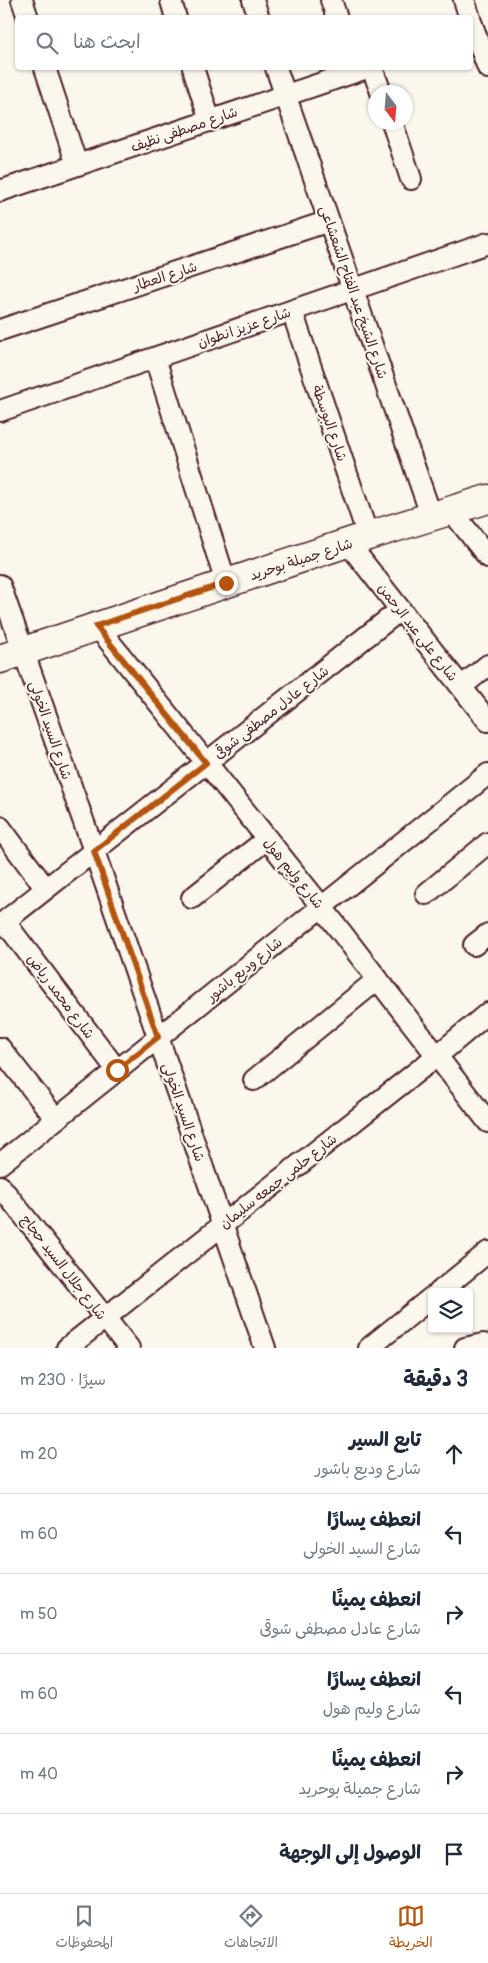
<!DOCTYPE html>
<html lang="ar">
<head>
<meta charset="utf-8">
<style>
	:root { --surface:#fff; --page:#f6f6f7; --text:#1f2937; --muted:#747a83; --line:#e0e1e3; --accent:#b45309 }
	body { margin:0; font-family:Pangolin,"Playpen Sans Arabic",sans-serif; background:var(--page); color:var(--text); direction:rtl }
	.controls { position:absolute; right:15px; bottom:15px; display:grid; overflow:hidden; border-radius:5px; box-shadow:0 1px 4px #0004 }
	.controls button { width:45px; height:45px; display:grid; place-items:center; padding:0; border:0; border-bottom:1px solid var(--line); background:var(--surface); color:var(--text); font:25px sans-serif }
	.compass { position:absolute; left:368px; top:85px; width:45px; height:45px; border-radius:50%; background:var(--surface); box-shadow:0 1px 4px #0004; rotate:164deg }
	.stop { position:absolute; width:15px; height:15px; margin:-11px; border:4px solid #b45309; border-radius:50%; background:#fff }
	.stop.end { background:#b45309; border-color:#fff; box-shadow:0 1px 5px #0008 }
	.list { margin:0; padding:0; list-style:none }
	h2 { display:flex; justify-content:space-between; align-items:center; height:65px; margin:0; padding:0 20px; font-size:21px }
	h2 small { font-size:16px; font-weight:400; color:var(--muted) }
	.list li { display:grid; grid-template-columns:32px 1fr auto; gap:15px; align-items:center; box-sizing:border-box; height:80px; padding:0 20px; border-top:1px solid var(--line) }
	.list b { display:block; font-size:19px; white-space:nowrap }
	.list p { margin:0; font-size:16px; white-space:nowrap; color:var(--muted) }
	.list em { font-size:16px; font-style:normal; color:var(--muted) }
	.icon { flex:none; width:28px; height:28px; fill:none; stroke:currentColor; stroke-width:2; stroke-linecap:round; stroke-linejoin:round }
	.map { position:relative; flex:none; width:488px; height:1348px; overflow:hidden; direction:ltr }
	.search { position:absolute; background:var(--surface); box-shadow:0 1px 4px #0004; left:15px; right:15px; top:15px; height:55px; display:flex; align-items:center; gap:12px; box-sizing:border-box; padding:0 18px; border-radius:5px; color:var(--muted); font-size:19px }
	.sheet { height:545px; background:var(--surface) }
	nav { display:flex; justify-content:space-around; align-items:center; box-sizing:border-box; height:70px; border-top:1px solid var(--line); background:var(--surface); font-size:14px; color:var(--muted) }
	nav a { display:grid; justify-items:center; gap:2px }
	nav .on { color:var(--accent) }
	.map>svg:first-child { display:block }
</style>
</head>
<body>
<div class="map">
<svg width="488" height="1348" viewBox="0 0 488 1348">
	<rect width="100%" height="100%" fill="#fbf7ec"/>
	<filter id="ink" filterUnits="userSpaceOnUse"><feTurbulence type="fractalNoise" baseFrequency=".02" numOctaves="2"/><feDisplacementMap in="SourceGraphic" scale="10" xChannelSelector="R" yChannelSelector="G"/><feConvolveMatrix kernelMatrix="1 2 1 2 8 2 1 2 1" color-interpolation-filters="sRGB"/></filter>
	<g filter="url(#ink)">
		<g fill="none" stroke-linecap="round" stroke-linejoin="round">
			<g stroke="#4a1f2b" stroke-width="24">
				<path id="minor" d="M22 0 28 18
					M253 0 259 18
					M331 0 337 18
					M464 0 470 18
					M171 1 176 18
					M470 19 488 68
					M45 68 77 165
					M193 68 210 121
					M276 68 431 515
					M372 68 381 92
					M392 122 411 179
					M0 191 367 68
					M292 311 368 536
					M0 330 329 221
					M155 358 226 583
					M0 411 488 243
					M451 510 488 557
					M348 543 488 721
					M0 585 94 851 265 1348
					M97 626 321 906 488 1122
					M461 687 488 665
					M0 827 46 889
					M426 894 488 843
					M192 898 267 839
					M5 922 117 1070
					M0 925 400 610
					M474 945 488 934
					M0 1048 56 1119
					M254 1080 378 979
					M0 1164 488 774
					M0 1186 129 1348
					M439 1292 488 1252
					M67 1348 438 1055 488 1013
					M369 1348 432 1297
					M465 1348 483 1344 488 1345"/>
			</g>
			<g stroke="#4a1f2b" stroke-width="31">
				<path id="secondary" d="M0 659 368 536 488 499"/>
			</g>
			<use href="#minor" stroke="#fbf7ec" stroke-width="20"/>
			<use href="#secondary" stroke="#fbf7ec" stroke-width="28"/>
		</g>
	</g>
	<g fill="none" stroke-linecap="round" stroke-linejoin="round" filter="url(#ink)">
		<path stroke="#b45309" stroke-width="6" d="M117 1070 158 1037 94 851 206 763 96 626 226 583"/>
	</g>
	<g text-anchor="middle" stroke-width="4" stroke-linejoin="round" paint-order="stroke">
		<g font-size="14" fill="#4a1f2b" stroke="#fbf7ec">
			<text transform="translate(184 129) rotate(-19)" y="5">شارع مصطفى نظيف</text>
			<text transform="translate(165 276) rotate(-18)" y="5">شارع العطار</text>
			<text transform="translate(354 292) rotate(71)" y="5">شارع الشيخ عبد الفتاح الشعشاعى</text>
			<text transform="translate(244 327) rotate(-19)" y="5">شارع عزيز انطوان</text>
			<text transform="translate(330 423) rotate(71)" y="5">شارع البوسطة</text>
			<text transform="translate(301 559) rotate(-18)" y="5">شارع جميلة بوحريد</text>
			<text transform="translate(418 632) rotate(52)" y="5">شارع على عبد الرحمن</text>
			<text transform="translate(271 712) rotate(-38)" y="5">شارع عادل مصطفى شوقى</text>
			<text transform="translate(51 730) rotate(71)" y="5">شارع السيد الخولى</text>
			<text transform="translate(294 873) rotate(51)" y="5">شارع وليم هول</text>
			<text transform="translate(244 969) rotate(-39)" y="5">شارع وديع باشور</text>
			<text transform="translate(61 996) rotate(53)" y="5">شارع محمد رياض</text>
			<text transform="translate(184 1112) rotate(71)" y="5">شارع السيد الخولى</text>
			<text transform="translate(278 1181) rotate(-38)" y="5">شارع حلمى جمعه سليمان</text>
			<text transform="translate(64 1267) rotate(52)" y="5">شارع جلال السيد حجاج</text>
		</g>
	</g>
</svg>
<div class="controls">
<button><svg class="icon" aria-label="layers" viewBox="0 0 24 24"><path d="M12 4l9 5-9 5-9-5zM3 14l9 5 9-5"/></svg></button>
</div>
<svg class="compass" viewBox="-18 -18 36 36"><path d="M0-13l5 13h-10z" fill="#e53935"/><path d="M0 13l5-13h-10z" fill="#747a83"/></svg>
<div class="stop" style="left:117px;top:1070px"></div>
<div class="stop end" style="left:226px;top:583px"></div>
<div class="search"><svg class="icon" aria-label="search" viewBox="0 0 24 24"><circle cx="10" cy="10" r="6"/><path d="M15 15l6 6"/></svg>ابحث هنا</div>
</div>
<section class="sheet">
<h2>3 دقيقة<small>سيرًا · 230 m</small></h2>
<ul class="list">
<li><svg class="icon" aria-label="ahead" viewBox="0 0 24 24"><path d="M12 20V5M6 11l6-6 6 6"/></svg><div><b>تابع السير</b><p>شارع وديع باشور</p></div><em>20 m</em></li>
<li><svg class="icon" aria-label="left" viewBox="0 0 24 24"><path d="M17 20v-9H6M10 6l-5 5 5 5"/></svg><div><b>انعطف يسارًا</b><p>شارع السيد الخولى</p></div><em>60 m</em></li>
<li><svg class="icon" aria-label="right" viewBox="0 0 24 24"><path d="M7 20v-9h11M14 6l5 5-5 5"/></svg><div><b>انعطف يمينًا</b><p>شارع عادل مصطفى شوقى</p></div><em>50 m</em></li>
<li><svg class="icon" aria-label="left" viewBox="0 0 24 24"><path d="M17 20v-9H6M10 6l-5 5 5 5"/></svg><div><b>انعطف يسارًا</b><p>شارع وليم هول</p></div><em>60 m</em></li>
<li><svg class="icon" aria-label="right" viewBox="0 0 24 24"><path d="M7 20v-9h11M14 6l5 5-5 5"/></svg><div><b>انعطف يمينًا</b><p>شارع جميلة بوحريد</p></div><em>40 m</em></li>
<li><svg class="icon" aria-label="arrive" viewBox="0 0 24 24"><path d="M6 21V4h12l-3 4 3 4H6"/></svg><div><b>الوصول إلى الوجهة</b></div></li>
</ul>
</section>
<nav>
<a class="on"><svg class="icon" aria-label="map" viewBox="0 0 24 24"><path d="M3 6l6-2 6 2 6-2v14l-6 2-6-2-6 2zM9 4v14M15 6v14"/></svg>الخريطة</a>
<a><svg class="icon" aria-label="directions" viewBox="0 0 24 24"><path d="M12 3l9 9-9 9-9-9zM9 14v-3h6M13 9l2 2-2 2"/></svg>الاتجاهات</a>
<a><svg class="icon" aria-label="saved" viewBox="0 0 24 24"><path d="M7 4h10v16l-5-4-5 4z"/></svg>المحفوظات</a>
</nav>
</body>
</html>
